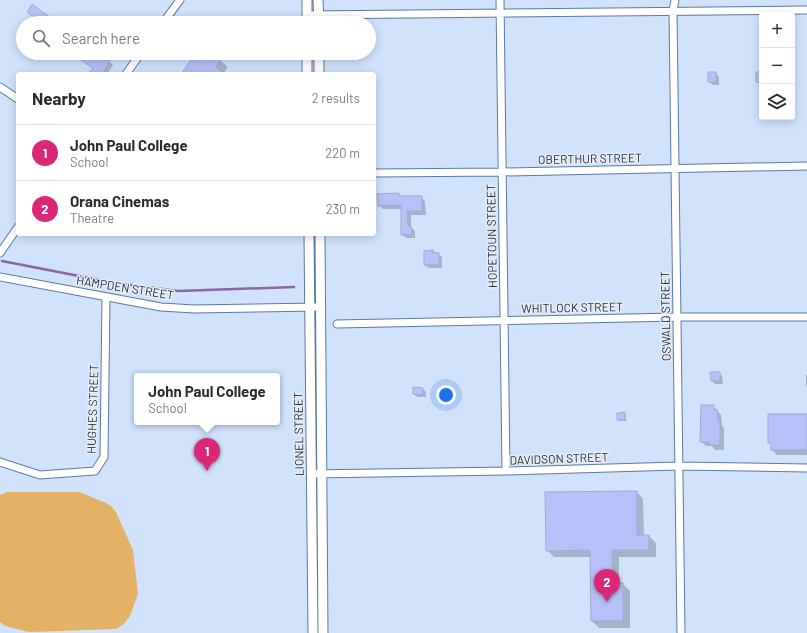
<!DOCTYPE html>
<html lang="en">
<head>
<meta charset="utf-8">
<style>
	:root { --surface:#fff; --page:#f7f7f7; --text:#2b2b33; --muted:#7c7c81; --line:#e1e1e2; --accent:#db2777 }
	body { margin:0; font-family:Barlow,sans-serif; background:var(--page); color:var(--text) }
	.controls { position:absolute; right:12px; top:12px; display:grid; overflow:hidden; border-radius:4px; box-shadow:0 2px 10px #0003 }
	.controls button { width:36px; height:36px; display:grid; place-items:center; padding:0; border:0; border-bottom:1px solid var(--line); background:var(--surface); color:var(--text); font:20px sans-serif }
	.you { position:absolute; left:446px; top:395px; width:14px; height:14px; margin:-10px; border:3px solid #fff; border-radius:50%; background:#1a73e8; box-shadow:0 0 0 6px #1a73e833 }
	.badge { display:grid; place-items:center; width:26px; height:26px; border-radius:50%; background:var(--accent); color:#fff; font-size:13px; font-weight:700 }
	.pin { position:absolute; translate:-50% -33px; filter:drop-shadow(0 1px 2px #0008) }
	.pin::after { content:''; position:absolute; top:21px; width:14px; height:12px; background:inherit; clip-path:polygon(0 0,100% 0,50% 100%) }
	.popup { position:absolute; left:134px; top:373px; width:146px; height:52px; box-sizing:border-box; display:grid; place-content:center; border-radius:4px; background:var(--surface); filter:drop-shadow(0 1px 3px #0005); font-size:13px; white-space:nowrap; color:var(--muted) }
	.popup b { font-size:15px; color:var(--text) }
	.popup::after { content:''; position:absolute; left:50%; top:100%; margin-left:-8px; border:8px solid transparent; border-top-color:var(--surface) }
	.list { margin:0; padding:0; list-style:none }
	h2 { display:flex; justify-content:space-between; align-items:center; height:52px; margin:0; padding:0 16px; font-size:17px }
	h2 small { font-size:13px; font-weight:400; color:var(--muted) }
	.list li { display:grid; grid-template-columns:26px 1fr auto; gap:12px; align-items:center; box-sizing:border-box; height:56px; padding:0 16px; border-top:1px solid var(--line) }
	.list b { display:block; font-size:15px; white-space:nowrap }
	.list p { margin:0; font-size:13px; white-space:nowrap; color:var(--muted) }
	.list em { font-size:13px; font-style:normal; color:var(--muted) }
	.icon { flex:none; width:22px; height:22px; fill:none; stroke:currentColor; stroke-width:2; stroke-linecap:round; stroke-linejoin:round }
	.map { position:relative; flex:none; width:807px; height:633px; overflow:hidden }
	.search { position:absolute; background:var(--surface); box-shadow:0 2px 10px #0003; left:16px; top:16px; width:360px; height:44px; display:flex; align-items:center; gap:10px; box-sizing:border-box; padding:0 14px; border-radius:22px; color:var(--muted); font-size:15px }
	.panel { position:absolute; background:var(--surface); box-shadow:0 2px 10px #0003; left:16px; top:72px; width:360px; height:164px; border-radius:4px }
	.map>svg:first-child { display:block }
</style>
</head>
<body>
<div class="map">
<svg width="807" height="633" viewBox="0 0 807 633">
	<rect width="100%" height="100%" fill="#d0e2fc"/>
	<path fill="#e4b267" d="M7 492H79L106 503 112 507 116 512 133 550 138 594 130 616 124 624 116 629 29 632 5 626 0 622V495Z"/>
	<path fill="#0003" d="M47 53H54L51 56Z
		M85 53H91L100 59 102 56 113 65 107 74H89L94 68 84 62Z
		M198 53H211L228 67 223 74H182Z
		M72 71 76 74H70Z
		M716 73 719 77V85H713L709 82Z
		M762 73V85H760L757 81Z
		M398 194 401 197H421L425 201 426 215H411V227L415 231V238H406L402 234V209H383L379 205Z
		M433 251 442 257V268H429L425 265Z
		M719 373 722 376 723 384H715L712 380Z
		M806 375H807V387L806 386Z
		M423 389 426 392V397H417L414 394Z
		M713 406 721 415 722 426 724 428V450H715L712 446H706L701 441Z
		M625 414 626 415V421H619L618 420Z
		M807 415V455H777L772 450V445L769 443Z
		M637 492 643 499 644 536H649L656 543V557H619V584H623L630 591V628H599L592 621V557H554L547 550Z"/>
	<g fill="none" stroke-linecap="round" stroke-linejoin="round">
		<path stroke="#8b66a2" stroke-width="2.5" d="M2 261 115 283 178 291 294 287"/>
	</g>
	<path fill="#b7c1f8" stroke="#a0a9d6" d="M32 4 58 23H42L27 12Z
		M83 53H93L100 58 101 55 110 61 102 74H88L93 68 79 59Z
		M196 53H212L221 60 216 67 225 74H181Z
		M708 72H716V82H708Z
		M756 72H762V82H756Z
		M399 193V196H422V211H407L408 226H411L412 234 401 235V205L378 206 377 194Z
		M433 250V253H439V265H424V251Z
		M710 372H720V381H711Z
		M413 387 423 388V395L413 394Z
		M701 405H714V410L717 409 718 422H720V445H710V442H700Z
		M625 412V420H617V413Z
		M768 414H807V450H771V443H768Z
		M637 491V535H649V550H612L613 583H623V621H591L590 550 546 551 545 492Z"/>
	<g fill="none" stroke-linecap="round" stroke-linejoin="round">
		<g stroke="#5e799f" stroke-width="9">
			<path id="street" d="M500 0 506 471
				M675 0 673 11 681 633
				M307 15 807 10
				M163 23 180 0
				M126 74 141 53
				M0 87 18 99
				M374 173 502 172 807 166
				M0 253 18 227
				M0 277 161 307 194 309 320 307
				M337 324 677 317H807
				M0 462 40 475 95 471 104 457 106 297
				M311 474 506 471 678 466 807 468"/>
		</g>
		<g stroke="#5e799f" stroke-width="11">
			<path id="secondary" d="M307 0V23
				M318 0 319 23
				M307 53V74
				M319 53V74
				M309 234 313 633
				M320 234 323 633"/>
		</g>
		<use href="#street" stroke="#fff" stroke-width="7"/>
		<use href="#secondary" stroke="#fff" stroke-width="9"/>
	</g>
	<g text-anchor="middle" stroke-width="3" stroke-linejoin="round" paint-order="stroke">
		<g font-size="12" fill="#1d2838" stroke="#e8eef7">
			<text transform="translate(590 159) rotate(-1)" y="4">OBERTHUR STREET</text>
			<text transform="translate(492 236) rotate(-91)" y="4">HOPETOUN STREET</text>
			<text transform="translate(125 288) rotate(9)" y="4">HAMPDEN STREET</text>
			<text transform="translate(572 308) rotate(-1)" y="4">WHITLOCK STREET</text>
			<text transform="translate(666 316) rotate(-91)" y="4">OSWALD STREET</text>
			<text transform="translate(93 409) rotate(-88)" y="4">HUGHES STREET</text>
			<text transform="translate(299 434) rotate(-91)" y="4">LIONEL STREET</text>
			<text transform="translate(559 459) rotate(-2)" y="4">DAVIDSON STREET</text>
		</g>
	</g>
</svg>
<div class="controls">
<button>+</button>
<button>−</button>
<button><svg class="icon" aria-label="layers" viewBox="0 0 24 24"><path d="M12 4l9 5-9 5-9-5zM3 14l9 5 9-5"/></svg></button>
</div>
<div class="you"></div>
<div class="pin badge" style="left:207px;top:471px">1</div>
<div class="popup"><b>John Paul College</b>School</div>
<div class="pin badge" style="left:607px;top:602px">2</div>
<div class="search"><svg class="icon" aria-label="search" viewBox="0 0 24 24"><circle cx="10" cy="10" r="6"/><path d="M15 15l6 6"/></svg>Search here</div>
<section class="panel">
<h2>Nearby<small>2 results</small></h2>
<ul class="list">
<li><span class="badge">1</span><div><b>John Paul College</b><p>School</p></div><em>220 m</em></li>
<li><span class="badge">2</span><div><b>Orana Cinemas</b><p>Theatre</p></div><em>230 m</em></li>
</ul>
</section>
</div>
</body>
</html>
